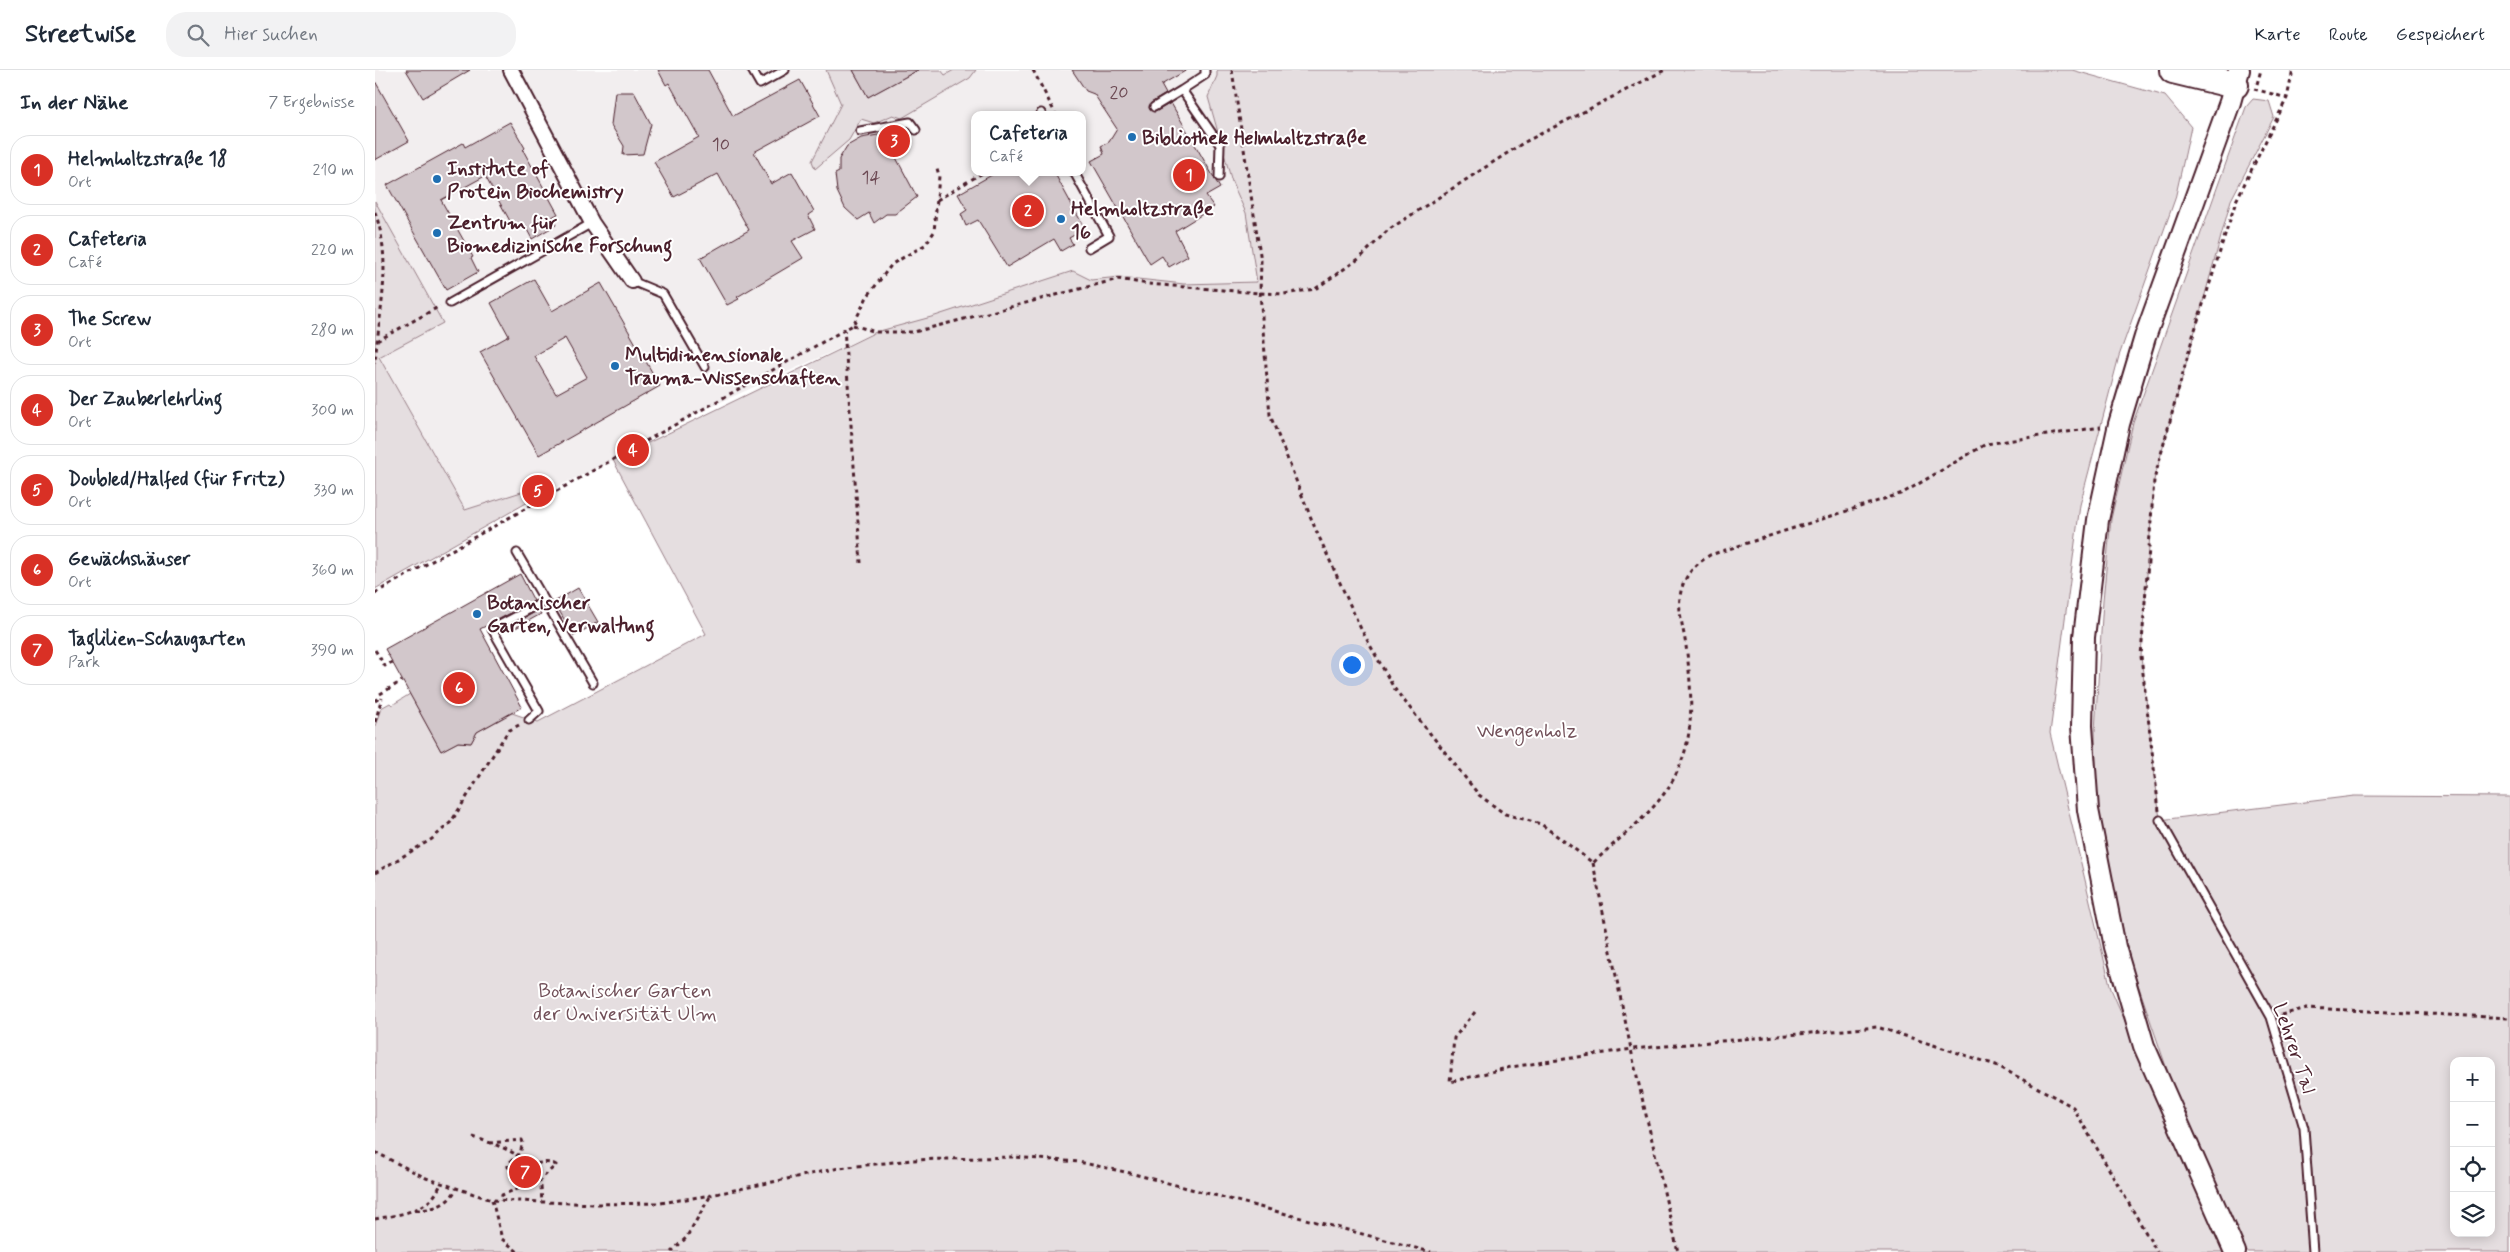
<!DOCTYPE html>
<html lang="de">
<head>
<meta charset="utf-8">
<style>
	:root { --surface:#fff; --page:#f2f2f3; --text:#1f2937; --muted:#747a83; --line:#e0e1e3; --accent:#d93025 }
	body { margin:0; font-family:Mynerve,sans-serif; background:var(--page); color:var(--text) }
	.controls { position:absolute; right:15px; bottom:15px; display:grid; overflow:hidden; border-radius:10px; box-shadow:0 2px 12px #0003 }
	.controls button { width:45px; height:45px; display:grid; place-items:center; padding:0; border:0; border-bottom:1px solid var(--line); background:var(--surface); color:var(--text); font:25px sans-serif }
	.you { position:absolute; left:976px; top:594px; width:18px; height:18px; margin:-12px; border:4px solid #fff; border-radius:50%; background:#1a73e8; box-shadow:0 0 0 8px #1a73e833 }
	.badge { display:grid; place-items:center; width:32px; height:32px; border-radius:50%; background:var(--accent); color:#fff; font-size:16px; font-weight:700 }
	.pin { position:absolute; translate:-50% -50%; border:2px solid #fff; box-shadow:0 1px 5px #0006 }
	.popup { position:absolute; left:596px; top:41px; width:115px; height:65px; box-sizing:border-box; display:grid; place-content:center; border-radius:10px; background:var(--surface); filter:drop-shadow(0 1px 4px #0005); font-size:16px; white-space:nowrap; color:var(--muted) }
	.popup b { font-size:19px; color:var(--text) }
	.popup::after { content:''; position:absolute; left:50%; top:100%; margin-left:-10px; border:10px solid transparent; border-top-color:var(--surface) }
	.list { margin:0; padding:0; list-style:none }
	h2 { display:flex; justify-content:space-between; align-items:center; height:65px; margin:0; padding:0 20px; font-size:21px }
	h2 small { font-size:16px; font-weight:400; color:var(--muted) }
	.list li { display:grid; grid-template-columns:32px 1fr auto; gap:15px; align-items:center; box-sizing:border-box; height:70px; margin:0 10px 10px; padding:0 10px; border:1px solid var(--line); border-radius:20px }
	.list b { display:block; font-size:19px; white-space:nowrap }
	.list p { margin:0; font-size:16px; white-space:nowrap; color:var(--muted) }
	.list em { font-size:16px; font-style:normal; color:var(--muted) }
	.icon { flex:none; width:28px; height:28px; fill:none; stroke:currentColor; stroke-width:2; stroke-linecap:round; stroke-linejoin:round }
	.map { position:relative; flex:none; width:2135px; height:1182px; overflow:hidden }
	header { display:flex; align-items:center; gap:30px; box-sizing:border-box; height:70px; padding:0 25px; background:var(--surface); border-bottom:1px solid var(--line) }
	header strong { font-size:24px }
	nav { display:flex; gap:28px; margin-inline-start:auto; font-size:18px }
	.search { width:350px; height:45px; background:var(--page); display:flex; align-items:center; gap:12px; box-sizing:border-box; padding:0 18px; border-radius:20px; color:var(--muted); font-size:19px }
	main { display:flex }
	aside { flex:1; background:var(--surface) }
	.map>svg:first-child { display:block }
</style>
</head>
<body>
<header>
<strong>Streetwise</strong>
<div class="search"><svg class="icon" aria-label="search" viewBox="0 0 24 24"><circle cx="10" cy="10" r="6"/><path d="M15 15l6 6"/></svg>Hier suchen</div>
<nav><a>Karte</a><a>Route</a><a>Gespeichert</a></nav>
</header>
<main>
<aside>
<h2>In der Nähe<small>7 Ergebnisse</small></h2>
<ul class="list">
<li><span class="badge">1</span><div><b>Helmholtzstraße 18</b><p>Ort</p></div><em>210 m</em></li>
<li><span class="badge">2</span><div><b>Cafeteria</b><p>Café</p></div><em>220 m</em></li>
<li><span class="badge">3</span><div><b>The Screw</b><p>Ort</p></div><em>280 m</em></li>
<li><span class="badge">4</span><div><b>Der Zauberlehrling</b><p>Ort</p></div><em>300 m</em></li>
<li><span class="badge">5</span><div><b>Doubled/Halfed (für Fritz)</b><p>Ort</p></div><em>330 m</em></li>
<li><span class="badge">6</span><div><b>Gewächshäuser</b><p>Ort</p></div><em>360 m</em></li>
<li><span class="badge">7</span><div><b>Taglilien-Schaugarten</b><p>Park</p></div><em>390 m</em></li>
</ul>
</aside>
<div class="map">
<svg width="2135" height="1182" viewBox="0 0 2135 1182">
	<rect width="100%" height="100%" fill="#fff"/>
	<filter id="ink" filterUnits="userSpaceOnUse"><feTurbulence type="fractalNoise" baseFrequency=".02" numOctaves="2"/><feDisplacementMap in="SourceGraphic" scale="10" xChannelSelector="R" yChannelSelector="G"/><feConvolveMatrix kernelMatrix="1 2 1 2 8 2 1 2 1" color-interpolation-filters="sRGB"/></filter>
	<g filter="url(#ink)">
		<path fill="#f2eeef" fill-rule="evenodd" d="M0 0H842V6L833 27 857 112 871 143 882 212 809 214 744 207 715 210 698 201 560 247 501 262 328 340 238 390 169 423 162 417 90 440 4 287 68 253 0 131ZM599 45H707V102H599Z"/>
		<path fill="#e5dee0" stroke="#987e86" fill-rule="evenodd" d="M451 0H478L493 27 543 0H566L570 5 579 0H601L595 8 527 48 518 45 499 53 486 49 474 70 440 99 437 91 466 34Z
			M842 0H1697L1790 26 1816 57 1800 129 1744 286 1705 435 1675 663 1736 919 1851 1182H0V656L6 638 15 633 17 635 35 624 66 681 83 672 96 673 102 662 137 643 163 652 331 564 238 390 501 262 560 246 698 201 716 210 744 207 809 214 882 212 871 143 857 112 833 27 842 6Z
			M1878 29 1894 31 1899 47 1856 130 1779 410 1766 586 1785 750 1979 726 2135 727V1182H1872L1798 1017 1755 891 1722 741 1720 661 1728 530 1736 449 1758 353 1871 37ZM2079 991H2116V1163H2079Z
			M0 131 68 253 4 287 90 440 162 417 169 423 0 519Z"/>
		<path fill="#d2c7cb" stroke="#4a1f2b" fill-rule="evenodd" d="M31 0H95L48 28Z
			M283 0H333L358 46 425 10 445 46 379 82 396 114 417 102 439 141 433 145 440 159 417 171 428 188 362 227 364 229 352 235 325 188 374 160 343 104 299 127 279 92 324 67 294 13 291 15Z
			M478 0H543L493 27Z
			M697 0H812L786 15 791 24 776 33 774 38 780 42 796 33 845 118 831 126 839 137 800 161 813 186 794 197 787 186 775 194 716 91 729 84 726 76 734 72 742 59 719 24 711 21Z
			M0 11 34 71 0 90Z
			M240 22H259L276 54 268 84 248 85 249 76 236 55Z
			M135 52 150 78 148 80 183 144 177 147 181 155 157 169 149 154 140 160 110 106 66 130 98 187 96 188 103 202 71 220 12 115 88 73 90 77Z
			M503 65H509L542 127 520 144H511L499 153 494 143 483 150 470 138 462 121 460 104 464 102V89L472 76 486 68Z
			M622 102H679L710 159 694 168 698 174 686 181 679 169 632 197 603 150 591 156 586 144 592 140 583 124Z
			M159 209 177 241 226 213 285 316 164 385 105 282 134 266 116 233ZM190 268 212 307 181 324 159 286Z
			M145 504 159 531 105 559 147 637 102 662 96 673 83 672 66 681 10 579Z
			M203 518 223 552 199 566 179 532Z
			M164 540 166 544 135 561 133 557Z"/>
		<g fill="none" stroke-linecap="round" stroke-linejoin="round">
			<g stroke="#4a1f2b" stroke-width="11">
				<path id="lane" d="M377 0 385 14 410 0
					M830 0V5L807 20 845 75 844 107
					M779 37 807 20
					M666 43 667 45
					M485 61 535 52 541 60
					M699 102 734 166 714 178
					M257 211 288 224 330 297
					M75 233 217 153
					M142 483 218 613
					M154 650 164 641 117 559 170 531
					M1785 750 1896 947 1929 1058 1938 1182"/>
			</g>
			<g stroke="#4a1f2b" stroke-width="18">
				<path id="street" d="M136 0 217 153 257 211"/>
			</g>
			<g stroke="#4a1f2b" stroke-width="24">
				<path id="secondary" d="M1860 1182 1769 976 1740 877 1713 740 1707 656 1709 567 1723 450 1744 354 1770 267 1855 32 1864 0"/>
			</g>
			<g stroke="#4a1f2b" stroke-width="30">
				<path id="highway" d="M1798 0 1860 15"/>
			</g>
			<path stroke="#4a1f2b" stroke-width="3" stroke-dasharray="4 4" stroke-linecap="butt" d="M658 0 681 45
				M857 0 886 191 885 223 895 345 940 458 986 559 1019 618 1104 725 1130 744 1166 754 1218 793C1252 760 1291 736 1307 690 1320 656 1316 612 1311 576 1309 561 1303 542 1305 527 1307 508 1319 495 1335 485L1528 423 1611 374 1726 357
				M1882 14 1886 0
				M1879 19 1912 28
				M562 130 609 102
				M0 142C18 193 4 241 0 293
				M478 255 501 262H539L743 209 773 214 885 223 909 224 940 219 985 188 1013 160 1148 73 1290 0
				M469 258 486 493
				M2 271 65 236
				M0 523 253 381 256 376H262L478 255 492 227 517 194 550 175 559 162 564 106 562 98
				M0 580 10 596 17 592
				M5 624 27 611
				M0 631 6 627
				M0 652 7 628
				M1784 741 1766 586 1779 410 1818 266 1861 131 1912 28 1918 0
				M1218 793 1258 989 1303 1182
				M0 803 57 769 76 752 133 661 144 655
				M1100 942 1079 968 1075 1012 1136 997 1257 979 1502 957 1621 995 1698 1037 1782 1182
				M1906 945 1932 938 2135 948
				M98 1067C122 1075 153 1084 164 1109 167 1115 166 1125 167 1132
				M114 1073 147 1070 148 1073 145 1083 133 1094V1097L137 1099C151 1098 169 1088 181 1095L165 1110 127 1125 126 1131
				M0 1082 51 1108 117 1130 221 1134 286 1133 336 1125 464 1098 537 1090 638 1087 704 1092 755 1103 1056 1182
				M117 1130 127 1169 143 1182
				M41 1140C57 1140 76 1134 81 1118
				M0 1149C26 1144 56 1142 66 1113
				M296 1182 311 1168 336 1125"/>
			<use href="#lane" stroke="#fff" stroke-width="7"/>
			<use href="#street" stroke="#fff" stroke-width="14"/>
			<use href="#secondary" stroke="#fff" stroke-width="20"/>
			<use href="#highway" stroke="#fff" stroke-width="26"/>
		</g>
	</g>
	<g fill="#1f6fb2" stroke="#fff" stroke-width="2">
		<circle cx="757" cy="67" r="5"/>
		<circle cx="62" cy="109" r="5"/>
		<circle cx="686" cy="149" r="5"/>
		<circle cx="62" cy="163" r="5"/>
		<circle cx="240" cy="296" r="5"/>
		<circle cx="102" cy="544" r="5"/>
	</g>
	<g text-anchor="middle" stroke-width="4" stroke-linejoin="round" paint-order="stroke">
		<g font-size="18" fill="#6c4953">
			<text x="744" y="28">20</text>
			<text x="346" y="80">10</text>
			<text x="496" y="113">14</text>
		</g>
		<g font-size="20" font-weight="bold" fill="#4a1f2b" stroke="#fff" text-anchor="start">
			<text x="767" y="74">Bibliothek Helmholtzstraße</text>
			<text x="72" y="105">Institute of<tspan x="72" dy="23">Protein Biochemistry</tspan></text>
			<text x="696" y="145">Helmholtzstraße<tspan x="696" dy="23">16</tspan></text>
			<text x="72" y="159">Zentrum für<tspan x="72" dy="23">Biomedizinische Forschung</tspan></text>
			<text x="250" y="291">Multidimensionale<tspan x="250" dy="23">Trauma-Wissenschaften</tspan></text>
			<text x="112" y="539">Botanischer<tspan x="112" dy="23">Garten, Verwaltung</tspan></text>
		</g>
		<g font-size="20" fill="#714f58" stroke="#fff">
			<text x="1152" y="667">Wengenholz</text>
			<text x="250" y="927">Botanischer Garten<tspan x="250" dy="23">der Universität Ulm</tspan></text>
		</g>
		<g font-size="20" fill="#4a1f2b" stroke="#fff">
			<text transform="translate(1920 978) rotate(71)" y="7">Lehrer Tal</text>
		</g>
	</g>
</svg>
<div class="controls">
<button>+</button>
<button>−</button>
<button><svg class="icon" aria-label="locate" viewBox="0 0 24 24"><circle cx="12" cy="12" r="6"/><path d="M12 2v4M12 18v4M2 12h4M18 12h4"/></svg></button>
<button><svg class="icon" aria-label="layers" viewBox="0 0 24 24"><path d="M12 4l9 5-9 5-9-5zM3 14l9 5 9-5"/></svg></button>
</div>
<div class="you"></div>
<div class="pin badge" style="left:814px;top:105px">1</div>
<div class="pin badge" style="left:653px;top:141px">2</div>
<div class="popup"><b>Cafeteria</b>Café</div>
<div class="pin badge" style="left:519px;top:71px">3</div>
<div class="pin badge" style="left:258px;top:380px">4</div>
<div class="pin badge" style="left:163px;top:421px">5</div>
<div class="pin badge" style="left:84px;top:618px">6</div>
<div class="pin badge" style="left:150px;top:1102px">7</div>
</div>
</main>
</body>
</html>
